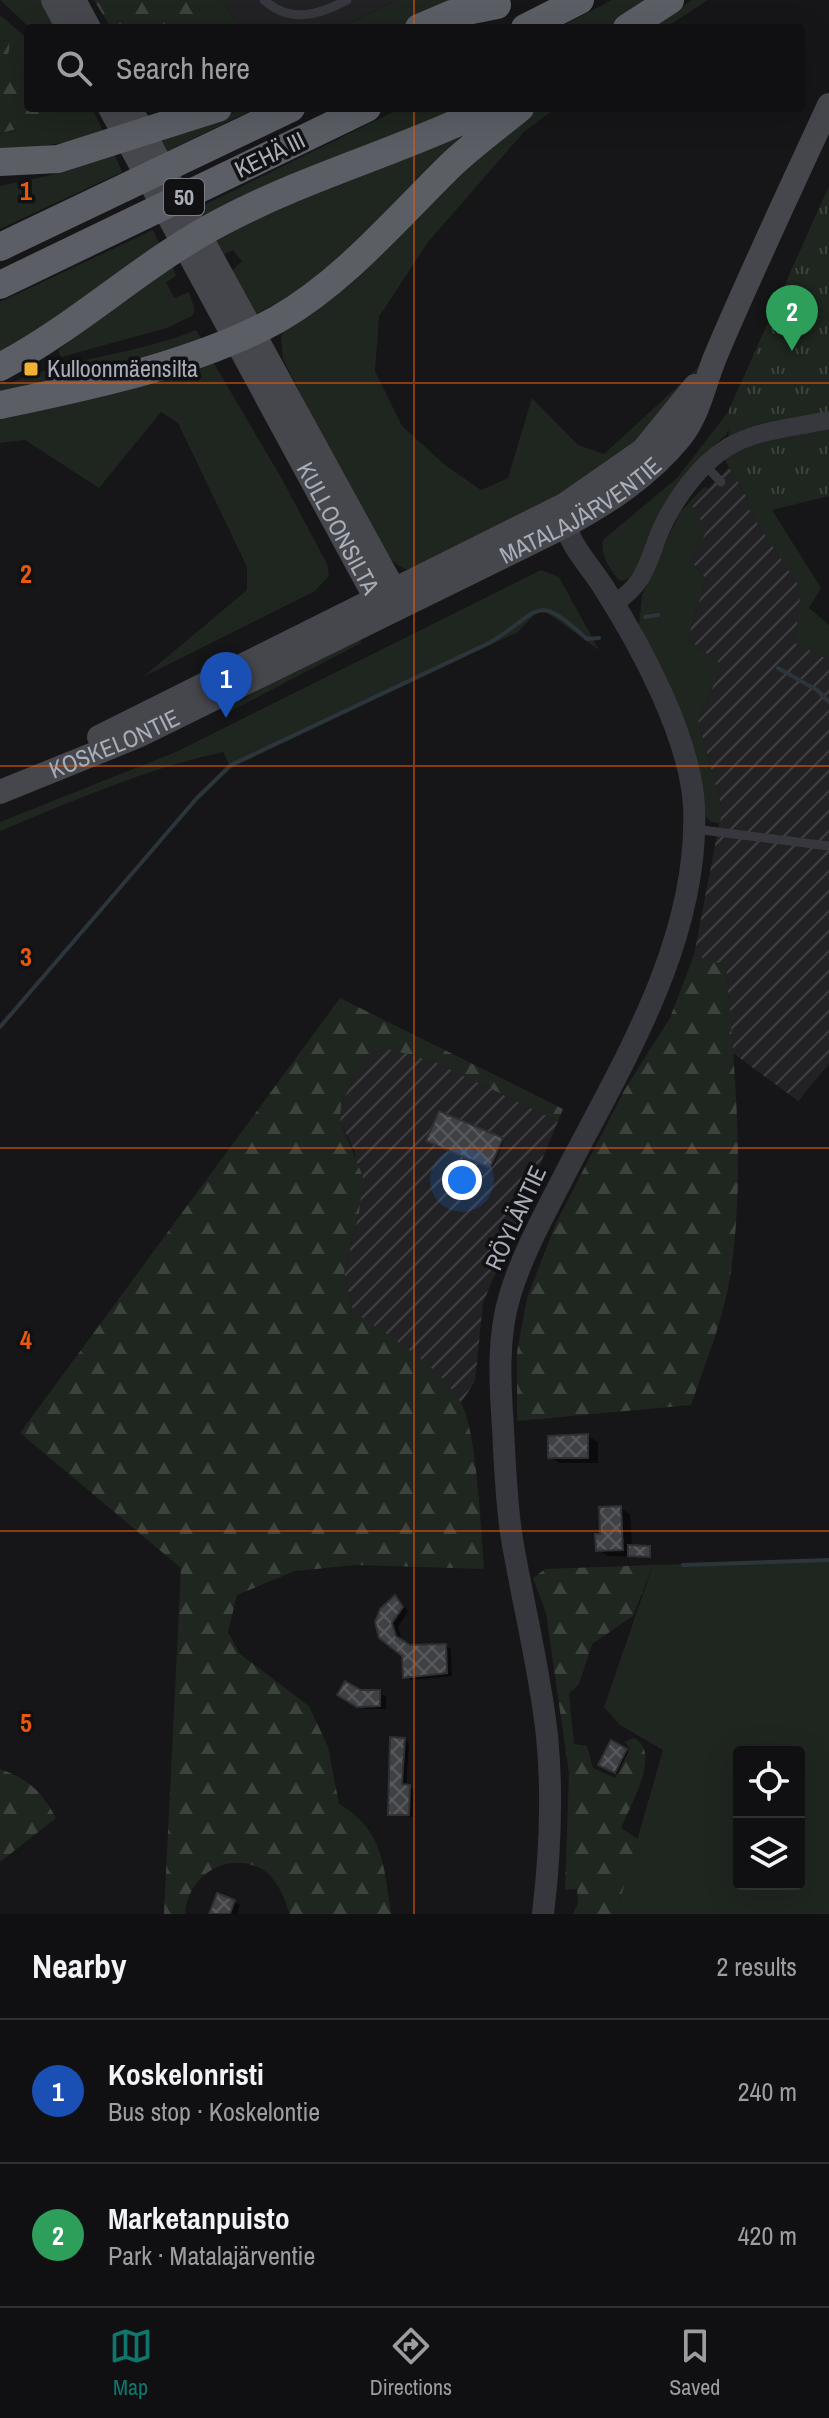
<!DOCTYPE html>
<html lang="en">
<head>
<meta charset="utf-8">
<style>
	:root { --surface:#101012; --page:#1e1e20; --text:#f1f3f6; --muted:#9c9d9f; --line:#303032; --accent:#0f766e }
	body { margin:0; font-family:"Archivo Narrow",sans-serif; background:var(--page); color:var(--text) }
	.controls { position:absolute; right:24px; bottom:24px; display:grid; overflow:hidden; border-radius:8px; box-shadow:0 8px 32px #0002 }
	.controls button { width:72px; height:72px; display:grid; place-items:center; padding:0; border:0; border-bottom:2px solid var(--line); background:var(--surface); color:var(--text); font:40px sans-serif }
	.you { position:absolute; left:462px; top:1180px; width:28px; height:28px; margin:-20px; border:6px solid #fff; border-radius:50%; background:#1a73e8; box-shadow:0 0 0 12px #1a73e833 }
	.badge { display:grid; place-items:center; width:52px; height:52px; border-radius:50%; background:var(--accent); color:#fff; font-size:26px; font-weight:700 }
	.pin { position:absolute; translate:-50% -66px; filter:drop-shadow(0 2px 4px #0008) }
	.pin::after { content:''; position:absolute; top:42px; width:28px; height:24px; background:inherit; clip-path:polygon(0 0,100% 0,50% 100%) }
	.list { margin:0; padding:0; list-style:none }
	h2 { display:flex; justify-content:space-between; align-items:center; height:104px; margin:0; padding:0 32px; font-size:34px }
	h2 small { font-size:26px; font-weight:400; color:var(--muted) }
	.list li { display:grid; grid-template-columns:52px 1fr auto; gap:24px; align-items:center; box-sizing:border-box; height:144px; padding:0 32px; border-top:2px solid var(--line) }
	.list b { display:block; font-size:30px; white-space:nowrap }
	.list p { margin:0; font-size:26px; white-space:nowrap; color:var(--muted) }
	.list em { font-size:26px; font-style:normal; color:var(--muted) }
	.icon { flex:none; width:44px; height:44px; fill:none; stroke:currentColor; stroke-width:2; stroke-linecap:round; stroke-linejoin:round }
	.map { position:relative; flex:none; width:829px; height:1914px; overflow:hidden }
	.search { position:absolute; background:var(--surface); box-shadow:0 8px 32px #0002; left:24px; right:24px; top:24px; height:88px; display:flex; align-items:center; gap:20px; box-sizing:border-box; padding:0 28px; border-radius:8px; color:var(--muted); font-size:30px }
	.sheet { height:392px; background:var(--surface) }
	nav { display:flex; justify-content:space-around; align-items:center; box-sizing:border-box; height:112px; border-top:2px solid var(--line); background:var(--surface); font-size:22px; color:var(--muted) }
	nav a { display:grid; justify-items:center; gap:4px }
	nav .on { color:var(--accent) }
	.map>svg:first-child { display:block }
</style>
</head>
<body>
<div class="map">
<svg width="829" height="1914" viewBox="0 0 829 1914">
	<defs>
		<pattern id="industrial-furrows" width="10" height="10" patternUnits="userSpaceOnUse" patternTransform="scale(2)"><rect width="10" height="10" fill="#222225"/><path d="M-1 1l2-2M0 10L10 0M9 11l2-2" fill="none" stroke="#3f3f43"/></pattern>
		<pattern id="forest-firs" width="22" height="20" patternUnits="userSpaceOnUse" patternTransform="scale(2)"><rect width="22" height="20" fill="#1e261f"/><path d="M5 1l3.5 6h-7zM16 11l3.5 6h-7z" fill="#3c433d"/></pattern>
		<pattern id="park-tufts" width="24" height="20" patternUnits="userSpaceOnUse" patternTransform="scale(2)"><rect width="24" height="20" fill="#1e261f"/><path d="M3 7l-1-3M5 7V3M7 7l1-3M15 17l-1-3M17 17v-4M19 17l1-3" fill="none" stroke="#3c433d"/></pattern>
		<pattern id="building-cross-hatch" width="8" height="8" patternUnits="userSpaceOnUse" patternTransform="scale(2)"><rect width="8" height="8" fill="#404145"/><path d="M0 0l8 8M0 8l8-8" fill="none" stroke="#595a5e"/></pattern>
	</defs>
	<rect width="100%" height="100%" fill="#161618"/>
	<path fill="#222225" d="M223 0H397L339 28H239Z"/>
	<path fill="url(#industrial-furrows)" d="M729 467 748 499 750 512 802 589 795 643 829 659V1064L798 1101 733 1053 726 966 694 955 722 809 698 721 722 665 691 642 689 634 706 579 690 560 692 505Z
		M385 1048 435 1062 558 1121 483 1303 475 1381 461 1403 430 1368 353 1311 344 1273 359 1213 355 1152 340 1121 341 1104 365 1057Z"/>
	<path fill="#1e261f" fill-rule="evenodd" d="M0 0H45L60 28H30Z
		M196 0H223L239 28H205Z
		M397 0H460L401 28H340Z
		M612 0H652L608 28H558Z
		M692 0H708L665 28H650Z
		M0 15 28 39V62L8 58 10 40 0 41Z
		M71 108H92L106 137 0 152V133L13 131Z
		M247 108H256L166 152 158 138Z
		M401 108H476L204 225 196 209Z
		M536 108H556L524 132 428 242 379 317 375 371 402 426 445 465 481 490 508 478 532 398 578 445 604 454 703 363 657 428 614 467 414 571C394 568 387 555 375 540L283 359 281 335 508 129Z
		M487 122 324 278 256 314 230 273 242 261 233 250 221 256 214 239 269 210Z
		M115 155 122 172 0 229V186L47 176Z
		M829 186 726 435 704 454 633 577 621 581C610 573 600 553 603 540L677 478 728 412Z
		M153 230 162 249 0 357V302Z
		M172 265 176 276 166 282 174 298 189 292 195 310 192 316 167 328 61 357 58 350Z
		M196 330 202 340 0 396V381L3 380 8 384C67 358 135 355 196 330Z
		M212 360 282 479 327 564 329 576 315 591 143 677 247 590V567L178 423 161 412 99 488 25 440 0 443V416Z
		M729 456 829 496 772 510 821 588 809 608 829 625V660L795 643 801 589 750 512 748 499 725 460Z
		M704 487 708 488 692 505 707 531 690 560 706 579 689 634 691 642 722 665 698 721 722 809 720 823 711 822 706 817 701 784 639 625 642 595 667 539 681 511Z
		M541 570 559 577 599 650 545 611 535 614 518 632 231 768 223 752C146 769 72 801 0 831V822L176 752Z
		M361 635V643L229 712 226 708Z
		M829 1560V1914H616L663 1750 620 1725 604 1707 653 1565ZM739 1752H799V1884H739Z"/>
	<path fill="url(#forest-firs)" d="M94 0H196L205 28H111Z
		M10 40 8 58 28 62V108L72 109 50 122 0 133V41Z
		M694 955 726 966C734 1064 745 1166 732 1264 726 1313 707 1359 691 1405L517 1421V1352L527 1298 556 1223 625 1089 670 1018Z
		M340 998 563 1109 558 1121 435 1062 385 1048 365 1057 341 1104 340 1121 363 1177 359 1213 344 1273 353 1311C387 1335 441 1366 461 1403 477 1431 481 1532 484 1569L356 1565 295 1571 237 1595 228 1632 240 1654 309 1706 328 1747 339 1804C384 1830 384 1867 391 1914H290C284 1897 276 1875 258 1867 223 1852 187 1878 185 1914H164L181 1568 20 1433Z
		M653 1565 633 1616 592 1644 579 1684 569 1694 574 1744 587 1746 593 1768 615 1778 630 1748 624 1742 634 1738C663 1752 629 1807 621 1828L638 1839 616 1914H573L578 1903 577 1889 565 1890 569 1774 546 1613 533 1578 545 1569Z
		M0 1769C29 1779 42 1792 56 1818L0 1862Z"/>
	<path fill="url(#park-tufts)" d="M829 186V496L771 509 743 465 729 467 725 460 729 455 728 412Z"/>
	<path fill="#0007" d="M440 1113 504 1141 493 1167 429 1140Z
		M588 1436 598 1442V1463H560L550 1457Z
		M620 1508 630 1514 632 1548H649L651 1557 608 1556 598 1550 602 1536Z
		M395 1597 408 1611 398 1627 402 1641 411 1647 445 1646 451 1649 452 1676 411 1680 405 1676 404 1655 381 1637Z
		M361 1692 386 1696V1709H365L340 1695Z
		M404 1740 409 1743 406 1787 414 1789 413 1817 390 1814Z
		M611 1743 628 1752 618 1773 601 1764Z
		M234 1902 240 1905 237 1914H211Z"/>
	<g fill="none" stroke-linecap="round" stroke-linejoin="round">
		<path stroke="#2c353c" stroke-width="4" d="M645 617 658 615
			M778 668 817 690 829 702
			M0 1027 197 798 231 765 489 643C542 612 533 590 587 639L599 638
			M683 1565 829 1560"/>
	</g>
	<path fill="url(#building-cross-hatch)" stroke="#303034" stroke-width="2" d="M439 1111 503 1138 490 1168 426 1141Z
		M588 1434V1458H548V1436Z
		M621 1506 623 1550 596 1551 595 1534H600L599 1507Z
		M628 1545 650 1546V1557L628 1556Z
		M395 1595 403 1607 392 1623 396 1636 410 1645 446 1644 447 1673 403 1678 402 1656 379 1638 375 1622 380 1609Z
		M345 1681 361 1690H380V1706L357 1707 337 1695Z
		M390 1737 405 1738 402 1784 410 1785 409 1815H388Z
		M611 1740 627 1749 615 1773 598 1765Z
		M217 1893 235 1900 230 1914H209Z"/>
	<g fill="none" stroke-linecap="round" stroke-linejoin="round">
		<path stroke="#37383d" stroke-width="9" d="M264 0C290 24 319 15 347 0
			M706 466 721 482
			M694 829 829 846"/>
		<path stroke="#37383d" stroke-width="18" d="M614 604C645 583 646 567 659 534 671 504 699 464 728 447 756 430 797 427 829 420"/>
		<path stroke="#37383d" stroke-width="22" d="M543 1914C550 1855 553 1796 547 1736 540 1670 523 1604 512 1539 506 1502 505 1465 503 1428 500 1384 497 1337 510 1295 522 1255 543 1217 562 1180 621 1065 700 941 694 806 690 737 641 646 604 588 588 562 565 543 564 511"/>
		<g stroke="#45474d" stroke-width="24">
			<path d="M53 0 68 28"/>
			<path d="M74 0 89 28"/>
			<path id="s1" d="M110 108 375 597 388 606"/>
			<path d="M130 108 393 588V604"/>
			<path d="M99 737 564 505 643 450 695 386"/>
			<path id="s2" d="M0 792 138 736 565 526C609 502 648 477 680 438 700 413 704 383 716 355 752 270 791 188 829 105"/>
		</g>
		<path stroke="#5b5e65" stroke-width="28" d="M419 28 452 14 497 5
			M525 28 580 0
			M627 28 670 0
			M0 162 58 159 218 108
			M0 247 291 108
			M0 285 367 108
			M0 367C80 325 145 261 225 220 311 175 404 150 490 108
			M0 405C90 386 197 364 278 319 344 281 396 219 450 166 472 145 497 127 520 108"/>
	</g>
	<path fill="none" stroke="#e8590c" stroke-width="2" stroke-opacity="0.55" d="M414 0V28M414 108V1914M0 383H829M0 766H829M0 1148H829M0 1531H829"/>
	<rect fill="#f2b134" stroke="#111113" stroke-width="3" x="23" y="361" width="16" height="16" rx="4"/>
	<g text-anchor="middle" stroke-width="7" stroke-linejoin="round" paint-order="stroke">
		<rect fill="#111113" stroke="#7b7e86" stroke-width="2" x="164" y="179" width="40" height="36" rx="6"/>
		<g font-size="22" font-weight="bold" fill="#a8adb8">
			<text x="184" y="205">50</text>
		</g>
		<g font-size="24" fill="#a8adb8" stroke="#111113">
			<text transform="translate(270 155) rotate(-26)" y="8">KEHÄ III</text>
			<text dy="8" stroke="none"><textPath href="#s2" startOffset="646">MATALAJÄRVENTIE</textPath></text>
			<text dy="8" stroke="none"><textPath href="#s1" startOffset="478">KULLOONSILTA</textPath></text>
			<text dy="8" stroke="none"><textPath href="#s2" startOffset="124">KOSKELONTIE</textPath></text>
			<text transform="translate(516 1218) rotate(-65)" y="8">RÖYLÄNTIE</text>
		</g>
		<g font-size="24" fill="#a8adb8" stroke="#111113" text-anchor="start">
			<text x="47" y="377">Kulloonmäensilta</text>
		</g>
	</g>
	<g font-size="26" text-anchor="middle" font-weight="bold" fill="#e8590c" stroke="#111113" stroke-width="7" stroke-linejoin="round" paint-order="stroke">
		<text x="26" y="200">1</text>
		<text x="26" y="583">2</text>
		<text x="26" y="966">3</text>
		<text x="26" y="1349">4</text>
		<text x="26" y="1732">5</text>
	</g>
</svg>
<div class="controls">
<button><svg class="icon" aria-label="locate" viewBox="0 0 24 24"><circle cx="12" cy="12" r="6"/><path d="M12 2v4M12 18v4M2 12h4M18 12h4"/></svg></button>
<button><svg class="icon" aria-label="layers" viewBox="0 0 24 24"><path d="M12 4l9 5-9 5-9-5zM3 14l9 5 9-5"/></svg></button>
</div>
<div class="you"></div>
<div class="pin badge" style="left:226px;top:718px;background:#1a4fb4">1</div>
<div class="pin badge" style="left:792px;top:351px;background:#2e9e5b">2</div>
<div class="search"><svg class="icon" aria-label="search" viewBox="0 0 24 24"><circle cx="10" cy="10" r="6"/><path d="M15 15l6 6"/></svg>Search here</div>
</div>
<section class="sheet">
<h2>Nearby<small>2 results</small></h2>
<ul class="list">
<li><span class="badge" style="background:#1a4fb4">1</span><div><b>Koskelonristi</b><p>Bus stop · Koskelontie</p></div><em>240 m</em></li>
<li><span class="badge" style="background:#2e9e5b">2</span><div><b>Marketanpuisto</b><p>Park · Matalajärventie</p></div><em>420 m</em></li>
</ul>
</section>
<nav>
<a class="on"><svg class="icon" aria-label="map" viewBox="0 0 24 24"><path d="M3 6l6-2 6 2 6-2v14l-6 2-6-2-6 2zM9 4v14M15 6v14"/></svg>Map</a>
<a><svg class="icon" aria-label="directions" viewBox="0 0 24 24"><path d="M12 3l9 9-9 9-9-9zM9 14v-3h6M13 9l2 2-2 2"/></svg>Directions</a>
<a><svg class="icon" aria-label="saved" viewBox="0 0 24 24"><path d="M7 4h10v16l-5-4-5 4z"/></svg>Saved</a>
</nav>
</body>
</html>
